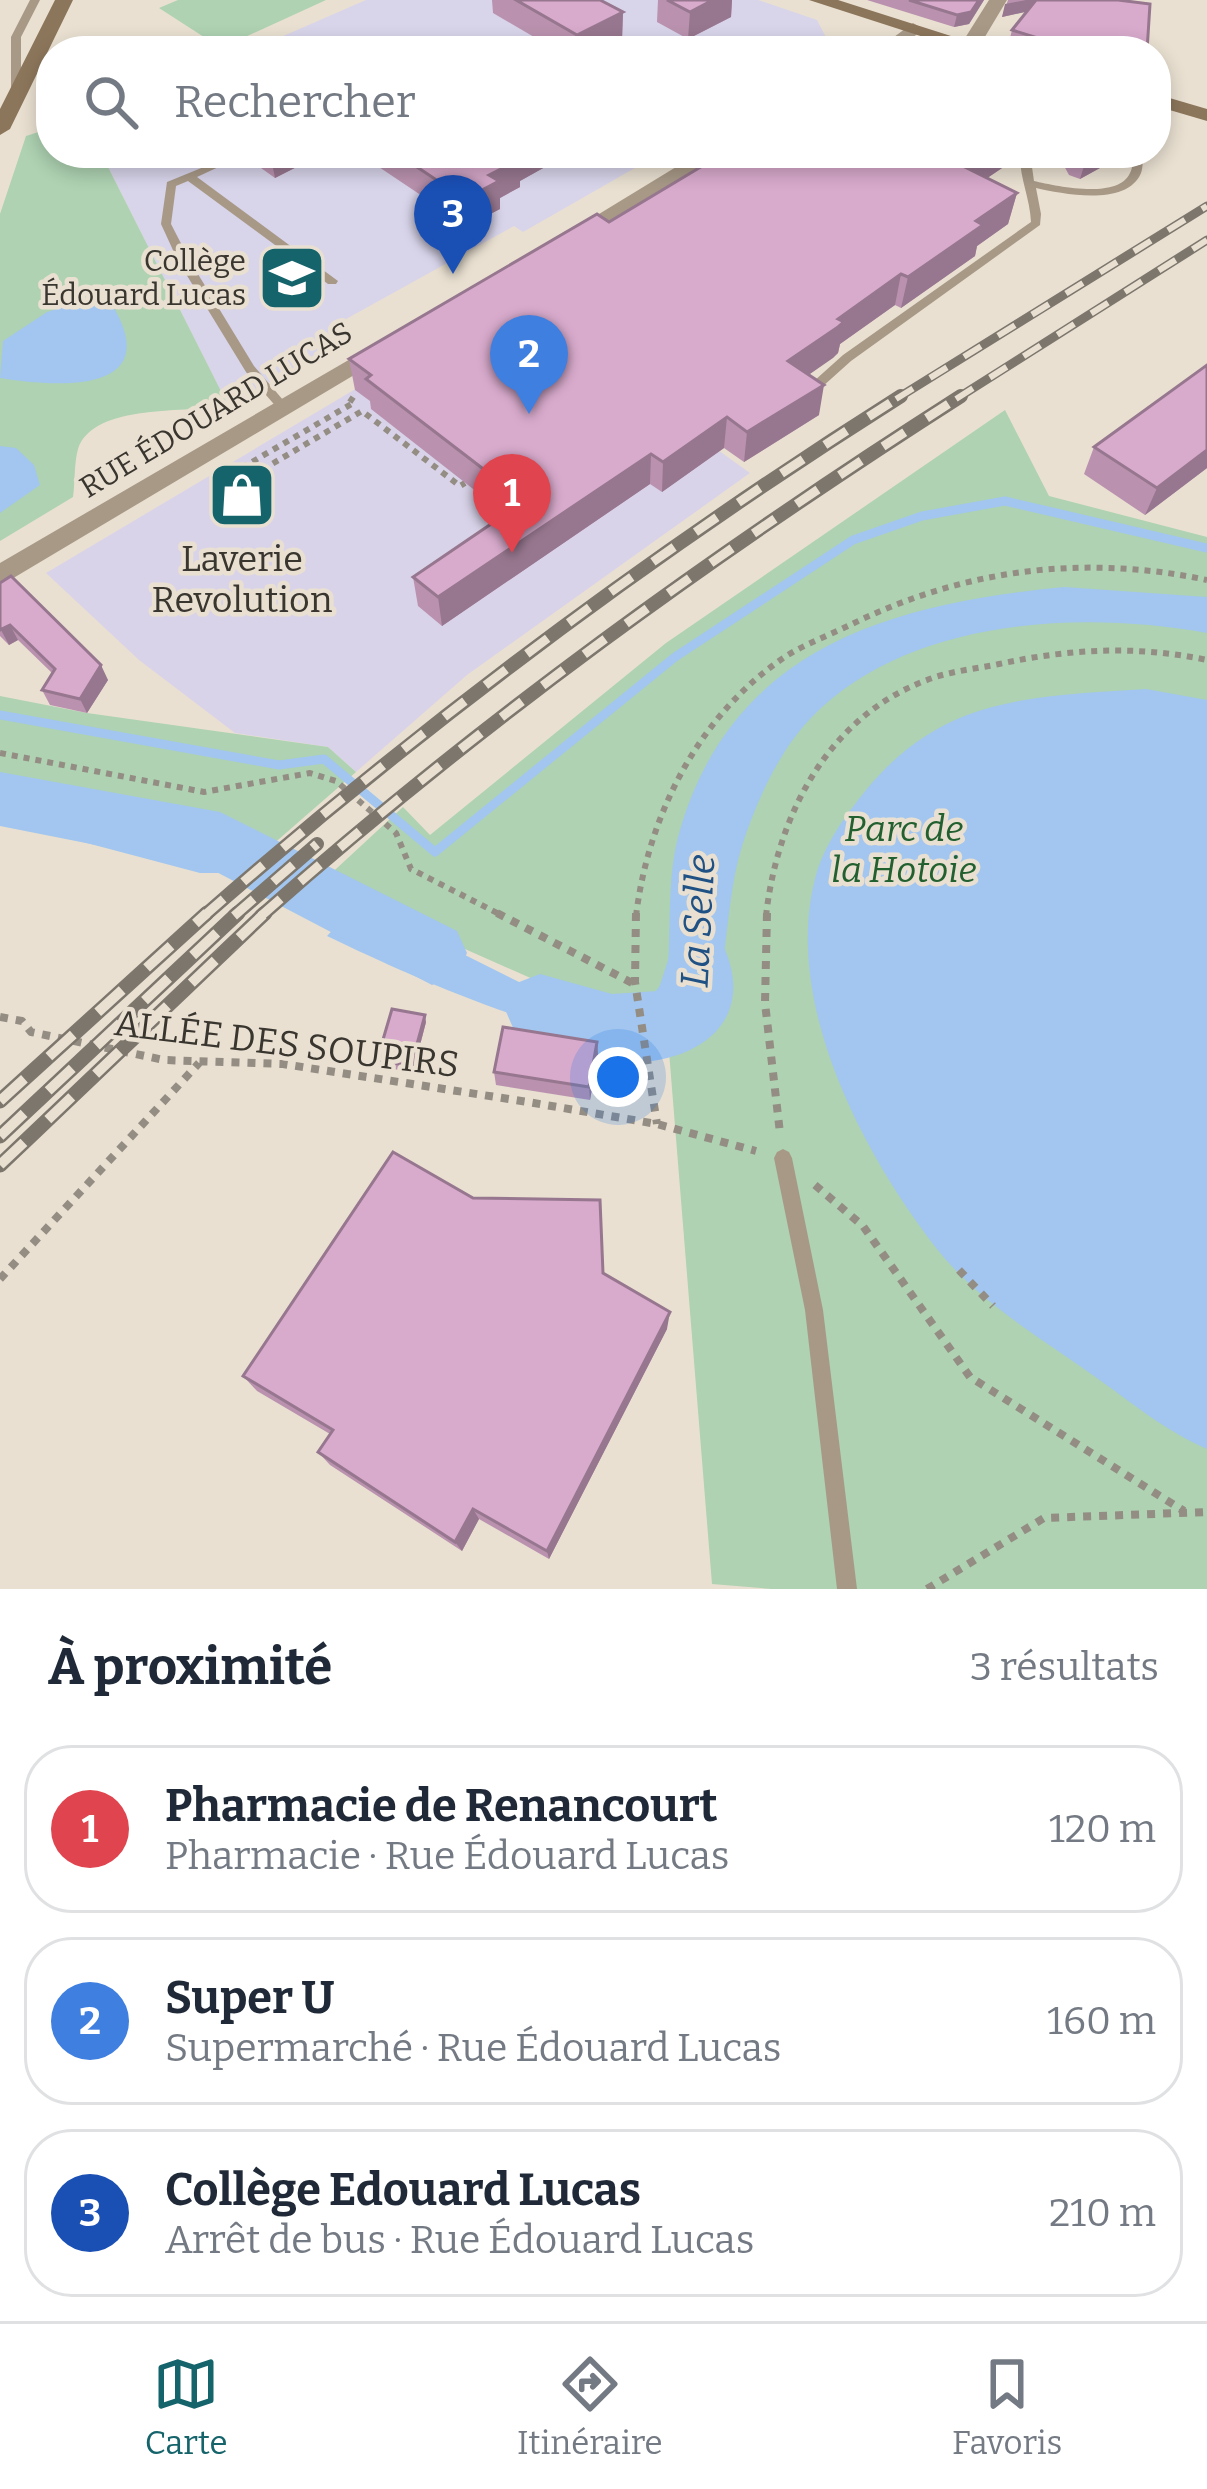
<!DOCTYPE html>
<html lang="fr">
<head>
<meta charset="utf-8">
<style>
	:root { --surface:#fff; --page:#f6f6f7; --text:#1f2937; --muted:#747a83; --line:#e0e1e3; --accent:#16646b }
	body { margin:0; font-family:Bitter,serif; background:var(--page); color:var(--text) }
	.you { position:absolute; left:618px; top:1077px; width:42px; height:42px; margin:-30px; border:9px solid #fff; border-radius:50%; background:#1a73e8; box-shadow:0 0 0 18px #1a73e833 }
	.badge { display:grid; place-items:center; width:78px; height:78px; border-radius:50%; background:var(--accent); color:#fff; font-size:39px; font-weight:700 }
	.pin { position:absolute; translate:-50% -99px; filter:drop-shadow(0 3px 6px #0008) }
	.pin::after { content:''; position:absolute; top:63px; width:42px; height:36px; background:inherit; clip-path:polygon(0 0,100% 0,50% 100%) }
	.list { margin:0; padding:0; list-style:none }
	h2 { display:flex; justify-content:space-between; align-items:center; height:156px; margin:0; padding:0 48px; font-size:51px }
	h2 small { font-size:39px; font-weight:400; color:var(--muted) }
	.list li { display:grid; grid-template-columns:78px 1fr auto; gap:36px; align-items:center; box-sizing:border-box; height:168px; margin:0 24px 24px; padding:0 24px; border:3px solid var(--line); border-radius:48px }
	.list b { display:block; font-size:45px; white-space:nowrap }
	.list p { margin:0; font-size:39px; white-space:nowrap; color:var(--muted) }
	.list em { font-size:39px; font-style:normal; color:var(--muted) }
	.icon { flex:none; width:66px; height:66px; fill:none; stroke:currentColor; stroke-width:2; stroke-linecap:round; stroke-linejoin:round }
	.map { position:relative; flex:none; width:1207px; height:1589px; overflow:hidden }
	.search { position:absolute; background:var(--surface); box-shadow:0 6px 18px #0003; left:36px; right:36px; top:36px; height:132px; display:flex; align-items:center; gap:30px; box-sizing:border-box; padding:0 42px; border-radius:48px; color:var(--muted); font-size:45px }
	.sheet { height:732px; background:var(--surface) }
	nav { display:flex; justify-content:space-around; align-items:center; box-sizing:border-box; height:168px; border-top:3px solid var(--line); background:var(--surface); font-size:33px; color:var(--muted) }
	nav a { display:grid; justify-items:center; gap:6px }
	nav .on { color:var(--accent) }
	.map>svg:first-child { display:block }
</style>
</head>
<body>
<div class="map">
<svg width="1207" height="1589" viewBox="0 0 1207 1589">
	<rect width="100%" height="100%" fill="#e9e0d1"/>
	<path fill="#d9d3e9" d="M507 299 750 473 467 675 356 772 328 747 235 733 139 660 46 573Z"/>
	<path fill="#d8d4ea" d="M366 0H758L817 20 833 51 805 44 791 51H249Z
		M91 153H661L523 232 514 226 337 324 326 351 228 405 107 165Z"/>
	<path fill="#aed2b2" d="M178 0H326L221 48 159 8Z
		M51 128V153H91L107 165 228 405C189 414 94 402 78 449 74 463 75 482 73 497L0 541V214L26 136Z
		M1005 410 1049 496 1207 537V1589H772L712 1584 668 1039 359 902 323 881 403 807 430 835 666 643Z
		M0 696 87 713 328 747 356 772 271 846 254 829 0 779Z"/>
	<path fill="#a2c6ef" d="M89 299 114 308C164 395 54 387 0 378L3 341 47 312Z
		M0 446 16 448 34 465 40 485 0 513Z
		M1064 587 1207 597V633C1080 610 907 618 811 718 779 751 756 802 742 846 731 881 728 926 723 963 721 980 723 1000 716 1017 706 1044 682 1048 658 1054L649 999 665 980 668 968C671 923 667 873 680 830 734 645 894 604 1064 587Z
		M1146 689 1207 700V1449C1166 1431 1136 1406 1101 1381 1042 1338 978 1303 933 1244 860 1148 782 999 816 875 825 843 846 815 866 790 894 756 926 731 967 715 1023 694 1088 693 1146 689Z
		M0 779 254 829 270 846 239 873H200L0 820Z
		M359 902 539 992 626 1012 632 1043C542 1035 410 976 327 936Z"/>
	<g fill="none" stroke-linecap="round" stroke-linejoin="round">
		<path stroke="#a2c6ef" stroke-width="9" d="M0 715 279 765 324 759 435 852 675 657 853 540 922 516 1005 501 1207 548"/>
		<path fill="#a2c6ef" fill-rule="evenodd" d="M0 772 220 812 457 931 467 953 457 975 432 985 207 867 0 826Z
			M698 936 723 945C761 1028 687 1069 612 1062 581 1058 544 1042 514 1030L504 1007 514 984 540 974 612 994 658 991 673 945Z"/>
		<path stroke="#948d83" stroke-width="6" stroke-dasharray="6 6" stroke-linecap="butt" d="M349 398 355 402 245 466 255 474 362 411 460 486 465 483
			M0 753 204 792 310 773 336 781 396 833 411 869 503 916
			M636 916C648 817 697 719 779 661 801 645 828 636 852 624 965 569 1084 554 1207 580
			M766 916C777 817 827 717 927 680 950 671 975 669 999 664 1069 649 1136 645 1207 660"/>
		<path stroke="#948d83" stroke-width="8" stroke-dasharray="8 8" stroke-linecap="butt" d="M497 913 636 985
			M636 913 635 982 657 1124
			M767 913 765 1003 780 1133
			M0 1017 22 1021 31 1032 164 1060 283 1064 528 1102 657 1124 756 1151
			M815 1185 863 1226 970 1377 1184 1511
			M959 1270 993 1306
			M0 1279 199 1063
			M927 1589 1044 1518 1207 1512"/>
		<path fill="#a89987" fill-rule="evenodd" d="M30 0H40L21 37V93L16 96 11 93V37Z
			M1020 153H1030L1034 181C1056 186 1118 200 1130 173 1133 168 1133 158 1133 153H1143C1143 159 1143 168 1141 173 1127 207 1063 194 1036 188L1041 214 1040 225 851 361 812 396H804V390L843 355 1031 222C1030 198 1019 177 1020 153Z
			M216 162 225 164 197 177 338 281 336 284H328L188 181 176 186 171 224 190 261 254 366 289 407 283 411 279 410 246 372 178 261 161 224 167 182Z
			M783 1149 789 1152 792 1158 823 1310 857 1589H837L805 1310 774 1158 777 1152Z"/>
		<path fill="#a89987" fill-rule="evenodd" d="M989 0H1007L977 50H963L960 46Z
			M913 23 923 29 897 51H875Z
			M699 153H724L577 244H561L558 239Z
			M383 340 391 343V353L0 586V563Z"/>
		<path fill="#8c765b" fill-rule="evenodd" d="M55 0H73L10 129 0 135V109Z
			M809 0H838L998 51H967Z
			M1156 94 1207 109V121L1156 106Z"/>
		<g stroke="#7c766d" stroke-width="9">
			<path id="rail-far2" d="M896 399 1207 206
				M956 399 1207 240"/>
		</g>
		<g stroke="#7c766d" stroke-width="14">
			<path id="rail-far1" d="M204 916C423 724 654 552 901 396
				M234 916 317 844
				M261 916C480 722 715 553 961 396"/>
		</g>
		<g stroke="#7c766d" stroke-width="15">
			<path id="rail" d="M0 1101 207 913
				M0 1136 238 913
				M0 1165 265 913"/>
		</g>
		<use href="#rail-far2" stroke="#e9e0d1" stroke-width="6" stroke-dasharray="20" stroke-linecap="butt"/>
		<use href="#rail-far1" stroke="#e9e0d1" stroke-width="9" stroke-dasharray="26" stroke-linecap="butt"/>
		<use href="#rail" stroke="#e9e0d1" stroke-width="10" stroke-dasharray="33" stroke-linecap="butt"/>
	</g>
	<path fill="#ba92af" d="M492 0H600L623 12 622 40 600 51H558L493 13Z
		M658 0H732L731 17 688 39 657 22Z
		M867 0H984L969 24 954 27Z
		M1008 0H1118L1150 4 1147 51H1036L1009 42 1012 30 1027 11 1002 17Z
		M240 153H324L275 178Z
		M358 153H570L520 181V187L500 198V209L467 226Z
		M724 153H1009L1005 166 987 178 1017 193 1008 224 977 246 975 256 901 308 895 305 840 344 838 353 808 375 819 415 744 462 724 448 662 492 650 484 442 626 418 606 413 577 505 514 371 409 370 401 355 390 349 359 609 222Z
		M1057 153H1127L1080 179 1069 175Z
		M1094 447 1207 468 1145 515 1084 474Z
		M0 583 108 680 87 713 50 705 42 690 52 673 18 640 9 645 0 636Z
		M426 1022 413 1072 380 1067 377 1060Z
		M597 1042 598 1055 590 1100 496 1085 494 1072Z
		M603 1273 667 1329 549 1559 479 1519 462 1551 330 1465 318 1452 330 1434 257 1391 243 1376Z"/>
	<path fill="#97778f" d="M713 0H732L731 17 688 39 690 12Z
		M979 0H984L969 24 954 27 957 15Z
		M1026 0H1037L1035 10 1002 17 1005 4Z
		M623 12 622 40 600 51H578L577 35Z
		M270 153H324L275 178Z
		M519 153H570L520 181V187L500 198V209L467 226 465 199 489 175Z
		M986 153H1009L1005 166 958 198 965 167Z
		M1110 153H1127L1080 179 1084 166Z
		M1017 193 1008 224 977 246 975 256 901 308 908 277 976 221Z
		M901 274 895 305 840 344 838 353 833 358 784 392 788 361 838 319Z
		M824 385 819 415 744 462 747 432Z
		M727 417 724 448 662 492 663 462Z
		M1207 450V468L1145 515 1157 488Z
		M651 454 650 484 442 626 438 597Z
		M10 625 18 640 9 645 1 630Z
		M101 665 108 680 87 713 80 699Z
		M425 1015 426 1022 413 1072 411 1066Z
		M597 1042 598 1055 590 1100 589 1087Z
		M670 1312 667 1329 549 1559 547 1551Z
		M473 1509 479 1519 462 1551 455 1542Z"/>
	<path fill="#d8aacc" stroke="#97778f" stroke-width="3" d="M516 0H600L623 12 577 35Z
		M667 0H713L690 12Z
		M909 0H979L971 12 957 15Z
		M1036 0H1118L1150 4 1147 51H1080L1012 30Z
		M396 153H519L513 156 519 160 489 175 499 181 465 199Z
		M724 153H986L965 167 1017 193 976 221 983 225 908 277 901 274 838 319 844 322 838 327 788 361 824 385 747 432 727 417 663 462 651 454 438 597 413 577 525 501 366 379 371 375 349 359 597 214 609 222Z
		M1067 153H1110L1084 166 1073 163Z
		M1207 365V450L1157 488 1094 447Z
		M11 576 101 665 80 699 42 690 55 669 10 625 0 630V583Z
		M392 1009 425 1015 411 1066 377 1060Z
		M503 1027 597 1042 589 1087 494 1072Z
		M393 1152 473 1198 600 1200 603 1273 670 1312 547 1551 473 1509 455 1542 318 1452 333 1430 243 1376Z"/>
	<defs>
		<g id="school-square" transform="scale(3.45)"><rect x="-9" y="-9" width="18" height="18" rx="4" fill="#16646b" stroke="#e9e0d1"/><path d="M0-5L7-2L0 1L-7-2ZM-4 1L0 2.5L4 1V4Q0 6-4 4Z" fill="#fff"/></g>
		<g id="shop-square" transform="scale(3.45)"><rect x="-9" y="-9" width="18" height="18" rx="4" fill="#16646b" stroke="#e9e0d1"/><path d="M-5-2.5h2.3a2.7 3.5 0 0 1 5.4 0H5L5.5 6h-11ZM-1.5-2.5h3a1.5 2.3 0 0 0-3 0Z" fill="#fff"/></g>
	</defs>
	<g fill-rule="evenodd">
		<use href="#school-square" x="292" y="278"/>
		<use href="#shop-square" x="242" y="495"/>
	</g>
	<g text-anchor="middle" stroke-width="9" stroke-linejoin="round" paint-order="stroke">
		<g font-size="30" fill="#39352f" stroke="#e9e0d1" text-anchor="end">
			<text x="246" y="271">Collège<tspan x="246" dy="34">Édouard Lucas</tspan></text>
		</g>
		<g font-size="30" fill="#39352f" stroke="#e9e0d1">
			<text transform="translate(216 410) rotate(-31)" y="10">RUE ÉDOUARD LUCAS</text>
		</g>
		<g font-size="36" fill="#39352f" stroke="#e9e0d1">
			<text x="242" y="571">Laverie<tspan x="242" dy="41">Revolution</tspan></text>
		</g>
		<g font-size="36" font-style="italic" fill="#226030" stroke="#e9e0d1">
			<text x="904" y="841">Parc de<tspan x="904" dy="41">la Hotoie</tspan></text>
		</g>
		<g font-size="36" fill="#39352f" stroke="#e9e0d1">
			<text transform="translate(287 1043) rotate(7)" y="13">ALLÉE DES SOUPIRS</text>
		</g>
		<g font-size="39" font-style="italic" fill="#1f5184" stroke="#e9e0d1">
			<text transform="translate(697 921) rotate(-87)" y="14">La Selle</text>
		</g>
	</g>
</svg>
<div class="you"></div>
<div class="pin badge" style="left:512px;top:553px;background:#e0444e">1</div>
<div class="pin badge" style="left:529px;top:414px;background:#3f7fe0">2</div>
<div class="pin badge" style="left:453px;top:274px;background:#1a4fb4">3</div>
<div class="search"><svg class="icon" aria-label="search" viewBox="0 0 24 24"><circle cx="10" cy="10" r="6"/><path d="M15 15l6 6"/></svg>Rechercher</div>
</div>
<section class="sheet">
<h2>À proximité<small>3 résultats</small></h2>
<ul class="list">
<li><span class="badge" style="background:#e0444e">1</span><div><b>Pharmacie de Renancourt</b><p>Pharmacie · Rue Édouard Lucas</p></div><em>120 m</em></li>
<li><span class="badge" style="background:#3f7fe0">2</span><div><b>Super U</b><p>Supermarché · Rue Édouard Lucas</p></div><em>160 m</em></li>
<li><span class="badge" style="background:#1a4fb4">3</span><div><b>Collège Edouard Lucas</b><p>Arrêt de bus · Rue Édouard Lucas</p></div><em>210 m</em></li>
</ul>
</section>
<nav>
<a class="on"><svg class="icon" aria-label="map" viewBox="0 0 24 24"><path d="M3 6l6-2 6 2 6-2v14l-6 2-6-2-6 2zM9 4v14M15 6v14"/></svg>Carte</a>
<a><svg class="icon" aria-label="directions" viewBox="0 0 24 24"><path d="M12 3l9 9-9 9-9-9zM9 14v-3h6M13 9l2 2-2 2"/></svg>Itinéraire</a>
<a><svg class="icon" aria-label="saved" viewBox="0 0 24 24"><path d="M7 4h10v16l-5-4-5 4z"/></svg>Favoris</a>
</nav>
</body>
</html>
